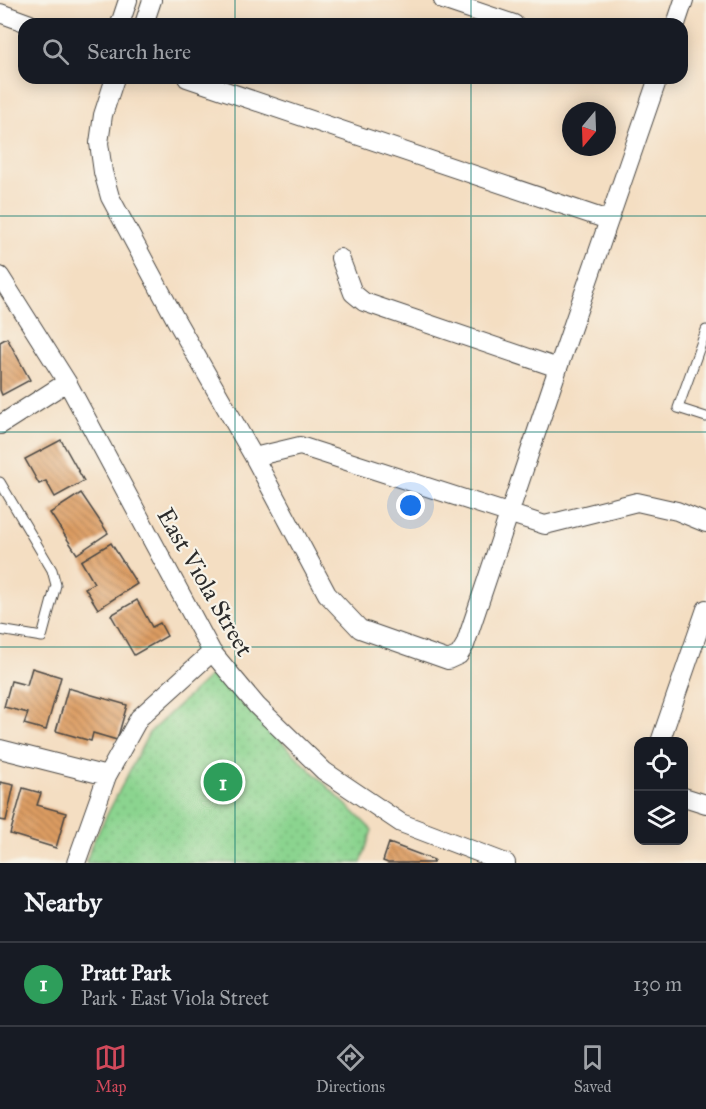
<!DOCTYPE html>
<html lang="en">
<head>
<meta charset="utf-8">
<style>
	:root { --surface:#171b24; --page:#20242c; --text:#f1f3f6; --muted:#9ea1a6; --line:#363941; --accent:#d1495b }
	body { margin:0; font-family:"IM FELL Great Primer",serif; background:var(--page); color:var(--text) }
	.controls { position:absolute; right:18px; bottom:18px; display:grid; overflow:hidden; border-radius:12px; box-shadow:0 3px 15px #0003 }
	.controls button { width:54px; height:54px; display:grid; place-items:center; padding:0; border:0; border-bottom:2px solid var(--line); background:var(--surface); color:var(--text); font:30px sans-serif }
	.compass { position:absolute; left:562px; top:102px; width:54px; height:54px; border-radius:50%; background:var(--surface); box-shadow:0 3px 15px #0003; rotate:199deg }
	.you { position:absolute; left:411px; top:506px; width:21px; height:21px; margin:-15px; border:4px solid #fff; border-radius:50%; background:#1a73e8; box-shadow:0 0 0 9px #1a73e833 }
	.badge { display:grid; place-items:center; width:39px; height:39px; border-radius:50%; background:var(--accent); color:#fff; font-size:20px; font-weight:700 }
	.pin { position:absolute; translate:-50% -50%; border:3px solid #fff; box-shadow:0 2px 6px #0006 }
	.list { margin:0; padding:0; list-style:none }
	h2 { display:flex; justify-content:space-between; align-items:center; height:78px; margin:0; padding:0 24px; font-size:26px }
	h2 small { font-size:20px; font-weight:400; color:var(--muted) }
	.list li { display:grid; grid-template-columns:39px 1fr auto; gap:18px; align-items:center; box-sizing:border-box; height:84px; padding:0 24px; border-top:2px solid var(--line) }
	.list b { display:block; font-size:22px; white-space:nowrap }
	.list p { margin:0; font-size:20px; white-space:nowrap; color:var(--muted) }
	.list em { font-size:20px; font-style:normal; color:var(--muted) }
	.icon { flex:none; width:33px; height:33px; fill:none; stroke:currentColor; stroke-width:2; stroke-linecap:round; stroke-linejoin:round }
	.map { position:relative; flex:none; width:706px; height:863px; overflow:hidden }
	.search { position:absolute; background:var(--surface); box-shadow:0 3px 15px #0003; left:18px; right:18px; top:18px; height:66px; display:flex; align-items:center; gap:15px; box-sizing:border-box; padding:0 21px; border-radius:18px; color:var(--muted); font-size:22px }
	.sheet { height:162px; background:var(--surface) }
	nav { display:flex; justify-content:space-around; align-items:center; box-sizing:border-box; height:84px; border-top:2px solid var(--line); background:var(--surface); font-size:16px; color:var(--muted) }
	nav a { display:grid; justify-items:center; gap:3px }
	nav .on { color:var(--accent) }
	.map>svg:first-child { display:block }
</style>
</head>
<body>
<div class="map">
<svg width="706" height="863" viewBox="0 0 706 863">
	<defs>
		<pattern id="park-dots" width="8" height="8" patternUnits="userSpaceOnUse" patternTransform="scale(1.5)"><rect width="8" height="8" fill="#8bd48f"/><path d="M2 2h.1M6 6h.1" fill="none" stroke="#78b67c" stroke-width="1.8" stroke-linecap="round"/></pattern>
		<pattern id="building-back-hatch" width="6" height="6" patternUnits="userSpaceOnUse" patternTransform="scale(1.5)"><rect width="6" height="6" fill="#dc9c62"/><path d="M-1 5l2 2M0 0l6 6M5-1l2 2" fill="none" stroke="#b37f51"/></pattern>
	</defs>
	<rect width="100%" height="100%" fill="#f7f3e8"/>
	<filter id="ink" filterUnits="userSpaceOnUse"><feTurbulence type="fractalNoise" baseFrequency=".0167" numOctaves="2"/><feDisplacementMap in="SourceGraphic" scale="12" xChannelSelector="R" yChannelSelector="G"/><feConvolveMatrix kernelMatrix="1 2 1 2 8 2 1 2 1" color-interpolation-filters="sRGB"/></filter>
	<filter id="wash" filterUnits="userSpaceOnUse"><feTurbulence type="fractalNoise" baseFrequency=".008" numOctaves="4" result="noise"/><feDisplacementMap in="SourceGraphic" scale="24" xChannelSelector="R" yChannelSelector="G"/><feGaussianBlur stdDeviation="1.35" result="paint"/><feColorMatrix in="noise" values="0 0 0 0 0 0 0 0 0 0 0 0 0 0 0 0 0 1.4 0 .05"/><feComposite in="paint" operator="in"/></filter>
	<g filter="url(#wash)">
		<rect width="100%" height="100%" fill="#f4dec2"/>
		<path fill="url(#park-dots)" stroke="#5b805d" stroke-width="1.5" d="M212 674 372 830 361 863H86L92 844 149 733Z"/>
		<g id="blocks">
			<path fill="url(#building-back-hatch)" d="M7 338 30 380 2 395 0 390V342Z
				M61 440 84 481 55 497 46 481 39 484 25 459Z
				M81 493 108 533 77 554 50 513Z
				M111 543 137 584 98 609 85 588 94 583 81 561Z
				M137 600 152 627 160 623 167 636 134 655 111 615Z
				M32 668 61 677 46 730 24 724 28 713 4 707 11 681 27 685Z
				M68 688 127 705 117 740 93 733 91 741 56 731Z
				M0 782 14 785 6 821 0 820Z
				M23 788 41 793 37 805 66 813 56 848 10 834Z
				M389 843 434 860 433 863H388L383 861Z"/>
		</g>
	</g>
	<g filter="url(#ink)">
		<use href="#blocks" fill-opacity="0" stroke="#494642" stroke-width="1.5"/>
		<g fill="none" stroke-linecap="round" stroke-linejoin="round">
			<g stroke="#494642" stroke-width="11">
				<path id="lane" d="M706 330 678 408 706 417
					M0 482 52 570 56 585 42 637 0 630"/>
			</g>
			<g stroke="#494642" stroke-width="20">
				<path id="street" d="M443 0 514 24
					M0 13 30 24
					M120 24 128 0
					M144 24 152 0
					M676 24 684 0
					M115 78 103 115 99 143 103 172 110 197 177 322 254 457 327 594 360 629 448 660 459 655 465 645 558 368 658 78
					M187 78 608 220
					M340 258 353 293 364 302 558 368
					M0 276 67 382 212 652 257 706 324 771 401 823 506 863
					M0 425 67 382
					M254 457 300 446 545 525 637 502 677 511 706 523
					M660 742 706 609
					M0 749 107 776
					M684 797 706 804
					M76 863 107 776 139 718 212 652"/>
			</g>
			<use href="#lane" stroke="#fff" stroke-width="9"/>
			<use href="#street" stroke="#fff" stroke-width="18"/>
		</g>
	</g>
	<path fill="none" stroke="#0f766e" stroke-width="1.5" stroke-opacity="0.55" d="M235 0V24M471 0V24M235 78V863M471 78V863M0 216H706M0 432H706M0 647H706"/>
	<g text-anchor="middle" stroke-width="4.5" stroke-linejoin="round" paint-order="stroke">
		<g font-size="24" fill="#2b2b2b" stroke="#f7f3e8">
			<text transform="translate(205 582) rotate(60)" y="8">East Viola Street</text>
		</g>
	</g>
</svg>
<div class="controls">
<button><svg class="icon" aria-label="locate" viewBox="0 0 24 24"><circle cx="12" cy="12" r="6"/><path d="M12 2v4M12 18v4M2 12h4M18 12h4"/></svg></button>
<button><svg class="icon" aria-label="layers" viewBox="0 0 24 24"><path d="M12 4l9 5-9 5-9-5zM3 14l9 5 9-5"/></svg></button>
</div>
<svg class="compass" viewBox="-18 -18 36 36"><path d="M0-13l5 13h-10z" fill="#e53935"/><path d="M0 13l5-13h-10z" fill="#9ea1a6"/></svg>
<div class="you"></div>
<div class="pin badge" style="left:223px;top:782px;background:#2e9e5b">1</div>
<div class="search"><svg class="icon" aria-label="search" viewBox="0 0 24 24"><circle cx="10" cy="10" r="6"/><path d="M15 15l6 6"/></svg>Search here</div>
</div>
<section class="sheet">
<h2>Nearby<small></small></h2>
<ul class="list">
<li><span class="badge" style="background:#2e9e5b">1</span><div><b>Pratt Park</b><p>Park · East Viola Street</p></div><em>130 m</em></li>
</ul>
</section>
<nav>
<a class="on"><svg class="icon" aria-label="map" viewBox="0 0 24 24"><path d="M3 6l6-2 6 2 6-2v14l-6 2-6-2-6 2zM9 4v14M15 6v14"/></svg>Map</a>
<a><svg class="icon" aria-label="directions" viewBox="0 0 24 24"><path d="M12 3l9 9-9 9-9-9zM9 14v-3h6M13 9l2 2-2 2"/></svg>Directions</a>
<a><svg class="icon" aria-label="saved" viewBox="0 0 24 24"><path d="M7 4h10v16l-5-4-5 4z"/></svg>Saved</a>
</nav>
</body>
</html>
